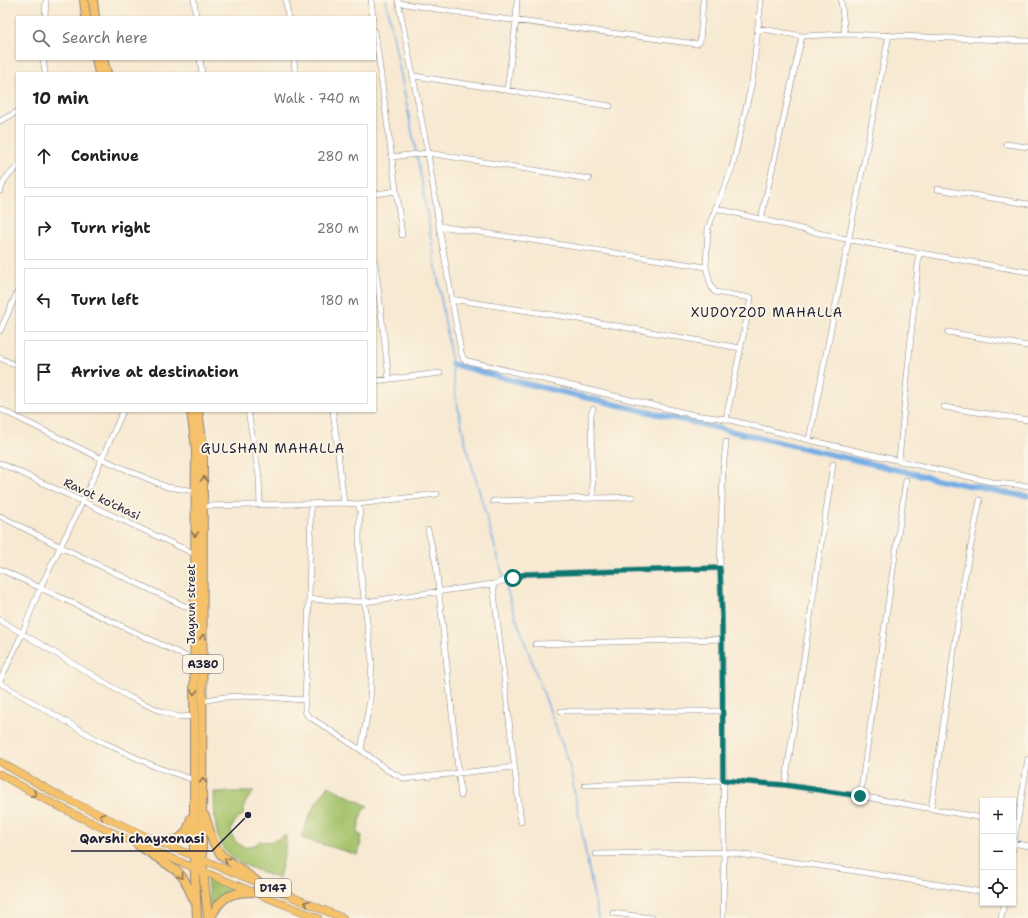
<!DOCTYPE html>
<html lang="en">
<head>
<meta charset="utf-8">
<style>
	:root { --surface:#fff; --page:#f2f2f2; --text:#202124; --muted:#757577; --line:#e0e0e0 }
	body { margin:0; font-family:"Shantell Sans",sans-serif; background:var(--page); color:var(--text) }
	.controls { position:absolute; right:12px; bottom:12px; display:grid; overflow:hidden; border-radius:0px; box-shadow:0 1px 3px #0004 }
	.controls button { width:36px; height:36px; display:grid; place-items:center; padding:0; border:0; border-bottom:1px solid var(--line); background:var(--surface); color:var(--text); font:20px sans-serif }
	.stop { position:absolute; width:12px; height:12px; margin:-9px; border:3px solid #0f766e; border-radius:50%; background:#fff }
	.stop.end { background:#0f766e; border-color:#fff; box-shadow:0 1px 4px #0008 }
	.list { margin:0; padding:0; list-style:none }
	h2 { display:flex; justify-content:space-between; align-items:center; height:52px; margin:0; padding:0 16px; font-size:17px }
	h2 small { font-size:13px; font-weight:400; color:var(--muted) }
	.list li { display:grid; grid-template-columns:26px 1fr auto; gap:12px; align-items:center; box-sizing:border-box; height:64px; margin:0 8px 8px; padding:0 8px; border:1px solid var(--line); border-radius:0px }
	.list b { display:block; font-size:15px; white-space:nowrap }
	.list em { font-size:13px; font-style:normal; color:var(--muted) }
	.icon { flex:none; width:22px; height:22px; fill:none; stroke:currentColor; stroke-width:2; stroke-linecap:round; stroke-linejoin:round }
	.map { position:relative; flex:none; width:1028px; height:918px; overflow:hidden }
	.search { position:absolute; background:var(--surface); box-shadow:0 1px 3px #0004; left:16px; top:16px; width:360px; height:44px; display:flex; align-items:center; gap:10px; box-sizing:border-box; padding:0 14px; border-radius:0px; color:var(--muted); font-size:15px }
	.panel { position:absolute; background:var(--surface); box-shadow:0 1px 3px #0004; left:16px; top:72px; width:360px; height:340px; border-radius:0px }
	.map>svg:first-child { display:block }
</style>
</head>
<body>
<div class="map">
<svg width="1028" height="918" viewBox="0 0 1028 918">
	<rect width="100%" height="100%" fill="#fcf5e5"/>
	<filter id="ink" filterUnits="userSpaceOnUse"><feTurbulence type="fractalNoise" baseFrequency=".025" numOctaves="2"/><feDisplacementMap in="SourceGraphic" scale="8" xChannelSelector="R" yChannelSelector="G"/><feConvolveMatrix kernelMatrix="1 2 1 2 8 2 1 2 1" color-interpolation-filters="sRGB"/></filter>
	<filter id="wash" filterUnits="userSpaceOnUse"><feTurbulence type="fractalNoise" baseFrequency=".012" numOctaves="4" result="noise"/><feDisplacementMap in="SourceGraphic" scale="16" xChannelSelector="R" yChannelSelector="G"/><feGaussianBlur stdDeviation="0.9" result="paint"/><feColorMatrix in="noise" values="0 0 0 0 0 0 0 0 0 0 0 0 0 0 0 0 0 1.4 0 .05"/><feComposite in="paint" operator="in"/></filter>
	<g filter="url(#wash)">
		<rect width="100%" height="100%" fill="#f7e9d2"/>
		<path fill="#a5c26a" stroke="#647252" d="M328 786 368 806 362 812 357 833 362 836 358 855 301 838 313 808Z
			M214 792H254C247 799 243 805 243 815 225 826 229 842 247 848L248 846 255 845 259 841C269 843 276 841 284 836H286L285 852 279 879C261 871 230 863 221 845 213 829 215 809 214 792Z
			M207 878 232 888 221 894 210 909Z"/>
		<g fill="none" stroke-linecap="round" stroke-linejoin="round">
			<path stroke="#75ade5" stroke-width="1.5" d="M386 0 421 177 452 364 455 393 465 441 512 607 569 763 598 918"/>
			<path stroke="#75ade5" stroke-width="5.5" d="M452 364 523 383 937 479 1005 493 1028 496"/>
		</g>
	</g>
	<g filter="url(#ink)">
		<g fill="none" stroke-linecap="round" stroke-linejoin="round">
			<g stroke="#8c8686" stroke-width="6">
				<path id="minor" d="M194 0 196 17
					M286 0 288 17
					M371 0 373 17
					M398 0 428 153 439 226 461 352 464 360 694 415 726 419 809 440 996 483 1028 486
					M841 0 845 34
					M399 3 481 16 697 44 700 42 703 0
					M45 17 46 0
					M757 28 802 36 845 34 1028 41
					M375 31 402 235
					M43 59 45 73
					M200 59 202 73
					M294 59 295 73
					M414 76 610 106
					M507 90 516 21 517 0
					M0 121 17 112
					M1006 144 1028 147
					M391 157 428 153 589 179
					M937 189 1028 204
					M0 191 5 179 17 167
					M375 194 396 191
					M715 208C760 219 806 231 851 240 910 252 969 261 1028 272
					M761 219 802 36
					M439 226 706 267
					M375 262 389 379
					M451 299 567 317 740 348
					M0 331 17 293
					M948 332 1028 346
					M0 358 17 366
					M375 381 440 373
					M944 407 1028 420
					M0 409 102 459 167 487 196 491
					M248 411 259 476 260 505
					M333 411 344 503
					M726 419 751 298 715 292 711 286 706 267 708 228 732 168 752 82 761 0
					M809 440 889 35
					M899 460 919 254
					M0 463 195 554
					M593 498 591 423V414L593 409
					M493 501 632 497
					M358 504 360 511 359 537 360 566 372 662 370 700 361 750
					M311 505 309 599 305 700V711L308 716 361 750 387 770 405 779 514 767
					M204 506 344 503 358 504 437 494
					M0 516 61 547 195 611
					M428 530 436 565 461 796
					M0 569 194 660
					M493 584 521 822
					M309 599 364 602 493 584 526 574 720 568
					M0 620 129 697 163 712 179 717 194 716
					M535 644 722 639
					M0 681 22 634 40 588 83 501 123 411
					M0 683 96 739 156 767 194 780
					M203 701C235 692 272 698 305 700
					M561 711H722
					M585 785 723 780 785 785 860 796 983 818
					M785 785 833 464
					M860 796 906 480
					M931 809 964 580 980 500
					M1014 843 1028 846
					M1013 849 1028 759
					M596 854 724 852 855 871 983 892
					M613 913 652 918
					M723 918 724 848 722 618 720 568 723 471 726 442
					M1001 918 1004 903"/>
			</g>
			<g stroke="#8c8686" stroke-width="8">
				<path id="major" d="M0 762 58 795 156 841 194 856 343 918
					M0 774C101 834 210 874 318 918"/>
			</g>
			<g stroke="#8c8686" stroke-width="10">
				<path id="highway" d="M84 0 86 17
					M93 0 95 17
					M96 59 99 73
					M103 59 107 73
					M191 411 196 448 194 716V856L197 918
					M198 411 203 447 202 860 208 918
					M205 816 213 842 221 855 258 882
					M156 841C177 842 187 839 191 818
					M138 845 177 871 184 879 194 900
					M211 918C220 896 232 892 254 892"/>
			</g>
			<use href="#minor" stroke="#fff" stroke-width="5"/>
			<use href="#major" stroke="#f5c16b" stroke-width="7"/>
			<use href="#highway" stroke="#f5c16b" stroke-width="8"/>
		</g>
		<defs><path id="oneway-chevron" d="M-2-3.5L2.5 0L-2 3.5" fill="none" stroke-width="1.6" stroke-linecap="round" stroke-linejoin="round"/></defs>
		<g stroke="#8c7253">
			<use href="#oneway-chevron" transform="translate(204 479) rotate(-91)"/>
			<use href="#oneway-chevron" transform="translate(195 534) rotate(90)"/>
			<use href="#oneway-chevron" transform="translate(203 637) rotate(-90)"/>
			<use href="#oneway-chevron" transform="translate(194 692) rotate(90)"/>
			<use href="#oneway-chevron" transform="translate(203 781) rotate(-90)"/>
			<use href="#oneway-chevron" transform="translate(34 794) rotate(27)"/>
			<use href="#oneway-chevron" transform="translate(102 816) rotate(-155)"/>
			<use href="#oneway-chevron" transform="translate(227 860) rotate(-144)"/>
			<use href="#oneway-chevron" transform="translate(181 876) rotate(55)"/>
			<use href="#oneway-chevron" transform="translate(307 903) rotate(-157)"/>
		</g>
	</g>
	<g fill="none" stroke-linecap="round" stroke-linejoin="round" filter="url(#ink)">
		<path stroke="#0f766e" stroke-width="5" d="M513 578 526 574 720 568 722 618 723 780 785 785 860 796"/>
	</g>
	<g text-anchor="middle" stroke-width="4" stroke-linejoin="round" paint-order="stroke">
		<g fill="#fcf5e5" stroke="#63616e" stroke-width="1">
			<rect x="183" y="655" width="40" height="18" rx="3"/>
			<rect x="255" y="879" width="36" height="18" rx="3"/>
		</g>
		<g font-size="11" font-weight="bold" fill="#22223b">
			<text x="203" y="668">A380</text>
			<text x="273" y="892">D147</text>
		</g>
		<g font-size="12" fill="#22223b" stroke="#fcf5e5">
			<text transform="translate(102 499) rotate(25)" y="4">Ravot ko'chasi</text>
			<text transform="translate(191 604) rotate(-90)" y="4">Jayxun street</text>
		</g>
		<g font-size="13" letter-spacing="1" fill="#22223b" stroke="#fcf5e5">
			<text x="767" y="317">XUDOYZOD MAHALLA</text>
			<text x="273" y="453">GULSHAN MAHALLA</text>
		</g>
	</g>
	<path fill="none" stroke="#22223b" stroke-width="1.5" d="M248 815L212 851H71"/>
	<circle fill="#22223b" stroke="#fcf5e5" stroke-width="1.5" cx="248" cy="815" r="4"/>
	<g font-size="13" text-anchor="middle" font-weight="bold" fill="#22223b" stroke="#fcf5e5" stroke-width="4" stroke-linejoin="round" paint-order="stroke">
		<text x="142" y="843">Qarshi chayxonasi</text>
	</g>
</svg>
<div class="controls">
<button>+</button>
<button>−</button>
<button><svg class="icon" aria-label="locate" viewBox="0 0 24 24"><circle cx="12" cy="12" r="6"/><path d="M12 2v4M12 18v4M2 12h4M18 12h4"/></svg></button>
</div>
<div class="stop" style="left:513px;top:578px"></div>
<div class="stop end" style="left:860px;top:796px"></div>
<div class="search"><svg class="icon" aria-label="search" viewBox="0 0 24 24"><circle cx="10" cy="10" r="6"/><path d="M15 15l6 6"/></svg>Search here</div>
<section class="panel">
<h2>10 min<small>Walk · 740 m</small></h2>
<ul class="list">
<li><svg class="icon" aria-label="ahead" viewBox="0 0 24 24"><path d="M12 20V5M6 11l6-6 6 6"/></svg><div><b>Continue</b></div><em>280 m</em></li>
<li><svg class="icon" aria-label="right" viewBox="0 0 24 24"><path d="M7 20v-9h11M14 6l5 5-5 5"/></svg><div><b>Turn right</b></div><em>280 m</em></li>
<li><svg class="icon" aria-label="left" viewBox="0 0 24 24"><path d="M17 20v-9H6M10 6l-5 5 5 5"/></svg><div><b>Turn left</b></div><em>180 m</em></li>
<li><svg class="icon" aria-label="arrive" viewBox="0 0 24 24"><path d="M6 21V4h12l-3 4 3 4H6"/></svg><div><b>Arrive at destination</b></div></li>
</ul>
</section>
</div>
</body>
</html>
